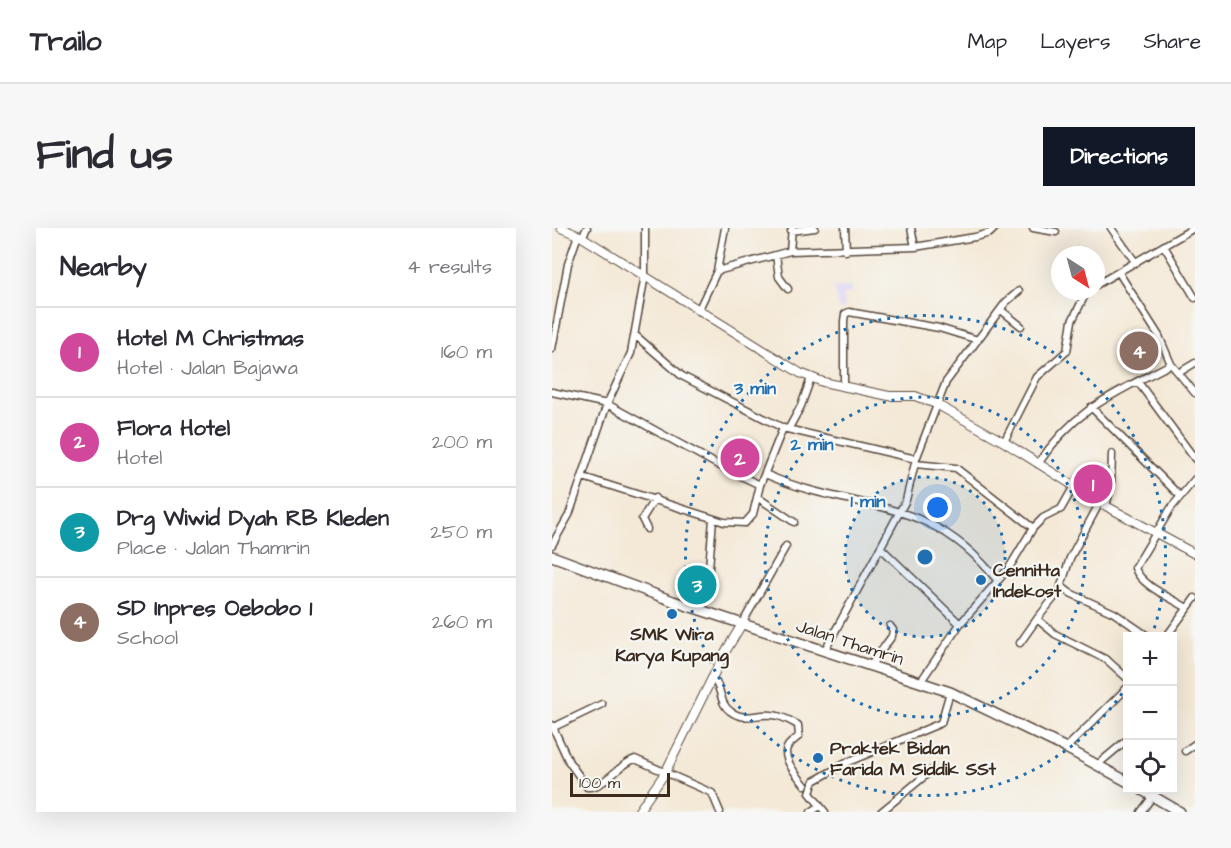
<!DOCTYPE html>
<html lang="en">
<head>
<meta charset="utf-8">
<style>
	:root { --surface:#fff; --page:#f7f7f7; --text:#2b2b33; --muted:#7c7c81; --line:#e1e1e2; --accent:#111827 }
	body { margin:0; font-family:"Architects Daughter",sans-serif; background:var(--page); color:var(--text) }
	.controls { position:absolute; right:18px; bottom:18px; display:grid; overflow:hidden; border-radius:0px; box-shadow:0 6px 24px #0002 }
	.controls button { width:54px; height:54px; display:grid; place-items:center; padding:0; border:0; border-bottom:2px solid var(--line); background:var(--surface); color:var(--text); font:30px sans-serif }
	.compass { position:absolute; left:499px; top:18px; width:54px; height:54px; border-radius:50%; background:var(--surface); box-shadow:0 6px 24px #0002; rotate:144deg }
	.scale { position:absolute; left:18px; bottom:15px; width:100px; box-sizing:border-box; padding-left:6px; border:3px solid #3b2a1e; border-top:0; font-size:16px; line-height:21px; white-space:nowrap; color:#3b2a1e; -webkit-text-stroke:4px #f6f6f2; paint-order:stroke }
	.you { position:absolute; left:386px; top:280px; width:21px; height:21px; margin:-15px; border:4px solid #fff; border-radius:50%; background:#1a73e8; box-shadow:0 0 0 9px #1a73e833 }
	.badge { display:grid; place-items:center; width:39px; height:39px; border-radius:50%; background:var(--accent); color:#fff; font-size:20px; font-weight:700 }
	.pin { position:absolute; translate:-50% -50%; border:3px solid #fff; box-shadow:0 2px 6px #0006 }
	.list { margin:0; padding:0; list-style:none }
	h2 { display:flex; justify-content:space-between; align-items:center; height:78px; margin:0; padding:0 24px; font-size:26px }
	h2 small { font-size:20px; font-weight:400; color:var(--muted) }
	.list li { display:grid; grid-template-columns:39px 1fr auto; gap:18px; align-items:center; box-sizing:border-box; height:90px; padding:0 24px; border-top:2px solid var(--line) }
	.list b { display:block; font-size:22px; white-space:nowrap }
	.list p { margin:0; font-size:20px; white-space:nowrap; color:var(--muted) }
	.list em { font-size:20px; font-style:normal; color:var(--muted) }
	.icon { flex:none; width:33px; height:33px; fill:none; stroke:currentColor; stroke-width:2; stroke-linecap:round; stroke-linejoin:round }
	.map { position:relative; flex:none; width:643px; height:584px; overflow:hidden; border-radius:0px }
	header { display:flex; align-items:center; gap:36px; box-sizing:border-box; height:84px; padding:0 30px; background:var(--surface); border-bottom:2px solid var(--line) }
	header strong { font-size:28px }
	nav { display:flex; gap:33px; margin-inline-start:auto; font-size:21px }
	.intro { display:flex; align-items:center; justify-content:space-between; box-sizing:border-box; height:144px; padding:0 36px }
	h1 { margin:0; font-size:42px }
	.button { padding:15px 27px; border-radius:0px; background:var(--accent); color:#fff; font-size:21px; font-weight:700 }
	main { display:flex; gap:36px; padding:0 36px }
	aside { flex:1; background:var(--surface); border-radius:0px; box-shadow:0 6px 24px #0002 }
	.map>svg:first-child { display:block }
</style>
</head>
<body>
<header>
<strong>Trailo</strong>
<nav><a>Map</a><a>Layers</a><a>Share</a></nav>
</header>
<div class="intro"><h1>Find us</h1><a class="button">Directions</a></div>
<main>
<aside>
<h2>Nearby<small>4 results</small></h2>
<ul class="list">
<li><span class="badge" style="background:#d1479c">1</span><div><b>Hotel M Christmas</b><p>Hotel · Jalan Bajawa</p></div><em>160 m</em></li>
<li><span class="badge" style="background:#d1479c">2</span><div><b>Flora Hotel</b><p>Hotel</p></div><em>200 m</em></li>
<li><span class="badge" style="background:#0f9aa8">3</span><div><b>Drg Wiwid Dyah RB Kleden</b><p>Place · Jalan Thamrin</p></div><em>250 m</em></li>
<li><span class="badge" style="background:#8d6e63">4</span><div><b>SD Inpres Oebobo 1</b><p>School</p></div><em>260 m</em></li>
</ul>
</aside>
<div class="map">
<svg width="643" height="584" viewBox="0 0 643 584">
	<rect width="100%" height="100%" fill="#f6f6f2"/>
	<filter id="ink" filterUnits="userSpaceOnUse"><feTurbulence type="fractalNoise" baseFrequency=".0167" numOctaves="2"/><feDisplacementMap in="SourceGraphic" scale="12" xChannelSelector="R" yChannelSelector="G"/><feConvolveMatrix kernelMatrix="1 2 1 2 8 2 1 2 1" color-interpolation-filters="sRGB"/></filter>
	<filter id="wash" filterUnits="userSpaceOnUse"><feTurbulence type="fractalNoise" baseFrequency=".008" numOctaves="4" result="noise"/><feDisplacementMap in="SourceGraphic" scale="24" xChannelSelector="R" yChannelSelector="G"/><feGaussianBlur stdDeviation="1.35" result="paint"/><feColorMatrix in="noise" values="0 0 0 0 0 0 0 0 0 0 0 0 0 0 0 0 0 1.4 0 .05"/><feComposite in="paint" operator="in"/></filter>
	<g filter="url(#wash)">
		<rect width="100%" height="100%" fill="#f4e9d7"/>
		<path fill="#dbd6f7" d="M282 59H300V65L291 66 293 80 287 81Z"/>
	</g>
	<g filter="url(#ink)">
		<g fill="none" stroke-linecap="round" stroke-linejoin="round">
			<g stroke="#57473a" stroke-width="9">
				<path id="minor" d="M293 0 294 23
					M359 0 363 19
					M481 0 504 4
					M559 0 584 35
					M239 3 263 0
					M30 9 35 0
					M612 18 643 70
					M238 23 240 0
					M224 27 227 49 236 61
					M165 43 238 23 363 19 423 9 438 5 443 0
					M567 45 607 108 619 136 643 165
					M544 57 642 0
					M449 82 469 98
					M146 83 165 43 173 0
					M83 107 130 148 231 200 364 231
					M0 121 16 36 26 7
					M628 144 643 135
					M586 154 643 231
					M292 157V93L293 86 297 84 387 100 426 112
					M0 164 55 176 168 238 208 257
					M539 179 628 268
					M237 200 249 178 259 150
					M452 214 485 149 515 123 520 93 535 63
					M363 236 404 240 481 300 457 340 408 396 369 453
					M486 236C523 180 562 166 619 136
					M213 246C305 287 374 263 445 352
					M31 249 172 294 193 295 201 286 208 257 231 200
					M205 269 242 294
					M548 274 518 330 509 358 518 365 562 385 597 409
					M554 278 559 258 560 226
					M481 300 491 290 509 281 522 258
					M95 301 90 291 103 270
					M0 317 17 287 55 176 79 125 93 47V0
					M329 320 408 396
					M510 360 485 391 503 406 555 432 576 451
					M635 380C620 370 589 358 583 340L619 280 643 251
					M150 382 157 340 161 291
					M190 396 234 318
					M614 409 643 370
					M468 415 485 391
					M273 422 354 272 364 231 394 154 454 74 467 63
					M319 437 340 408 341 402 338 398
					M160 450C171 459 166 474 178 483 192 494 205 485 220 487 228 487 239 493 246 497L247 508C244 511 239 514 236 518 228 529 246 549 253 557
					M0 497 17 534 35 559C51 561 67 536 83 531L160 565 168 584
					M2 499 50 476
					M514 520 576 459
					M633 523 643 516
					M545 537 576 511
					M259 584 268 578
					M273 584 258 565 262 553 296 534 389 495 398 464
					M329 584 380 542
					M589 584 601 568"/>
			</g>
			<g stroke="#57473a" stroke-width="10">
				<path id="tertiary" d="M9 0 30 9 248 145 271 154 337 168H363L384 176 452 214 554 278 643 326
					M86 584 113 545 172 426 190 396"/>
			</g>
			<g stroke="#57473a" stroke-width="12">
				<path id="secondary" d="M0 328 121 373 398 464 514 520 576 554
					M590 562 628 584"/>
			</g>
			<use href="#minor" stroke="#fff" stroke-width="6"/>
			<use href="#tertiary" stroke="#fff" stroke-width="8"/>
			<use href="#secondary" stroke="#fff" stroke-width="9"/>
		</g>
	</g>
	<circle cx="373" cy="329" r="80" fill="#1f6fb2" fill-opacity=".12"/>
	<g fill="none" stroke="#1f6fb2" stroke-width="3" stroke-dasharray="3 6">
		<circle cx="373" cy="329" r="80"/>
		<circle cx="373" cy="329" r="160"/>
		<path d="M575 458A240 240 0 1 1 600 407"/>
	</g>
	<g fill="#1f6fb2" stroke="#f6f6f2" stroke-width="2">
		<circle cx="429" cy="352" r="6"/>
		<circle cx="120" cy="386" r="6"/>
		<circle cx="266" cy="530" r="6"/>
	</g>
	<g text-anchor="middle" stroke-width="4.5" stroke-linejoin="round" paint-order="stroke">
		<g font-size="18" font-weight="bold" fill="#3b2a1e" stroke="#f6f6f2" text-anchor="start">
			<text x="441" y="348">Cennitta<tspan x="441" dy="21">Indekost</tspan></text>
			<text x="120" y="412" text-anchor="middle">SMK Wira<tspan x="120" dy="21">Karya Kupang</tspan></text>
			<text x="278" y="526">Praktek Bidan<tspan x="278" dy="21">Farida M Siddik SSt</tspan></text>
		</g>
		<g font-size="18" fill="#3b2a1e" stroke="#f6f6f2">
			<text transform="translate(298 414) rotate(18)" y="6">Jalan Thamrin</text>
		</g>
	</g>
	<circle cx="373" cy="329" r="9" fill="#1f6fb2" stroke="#f6f6f2" stroke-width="3"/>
	<g font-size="18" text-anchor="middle" font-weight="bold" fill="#1f6fb2" stroke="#f6f6f2" stroke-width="4.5" stroke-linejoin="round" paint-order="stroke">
		<text x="203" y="166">3 min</text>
		<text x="260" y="222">2 min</text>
		<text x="316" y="279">1 min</text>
	</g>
</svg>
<div class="controls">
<button>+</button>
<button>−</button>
<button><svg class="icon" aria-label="locate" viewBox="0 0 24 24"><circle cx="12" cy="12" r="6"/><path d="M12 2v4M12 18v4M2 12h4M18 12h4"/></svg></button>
</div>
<svg class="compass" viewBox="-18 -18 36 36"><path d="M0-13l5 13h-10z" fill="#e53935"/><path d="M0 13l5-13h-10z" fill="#7c7c81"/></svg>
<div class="scale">100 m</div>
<div class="you"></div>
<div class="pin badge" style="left:541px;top:256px;background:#d1479c">1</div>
<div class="pin badge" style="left:188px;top:230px;background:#d1479c">2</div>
<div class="pin badge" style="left:145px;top:357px;background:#0f9aa8">3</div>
<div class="pin badge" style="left:587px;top:123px;background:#8d6e63">4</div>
</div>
</main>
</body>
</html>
